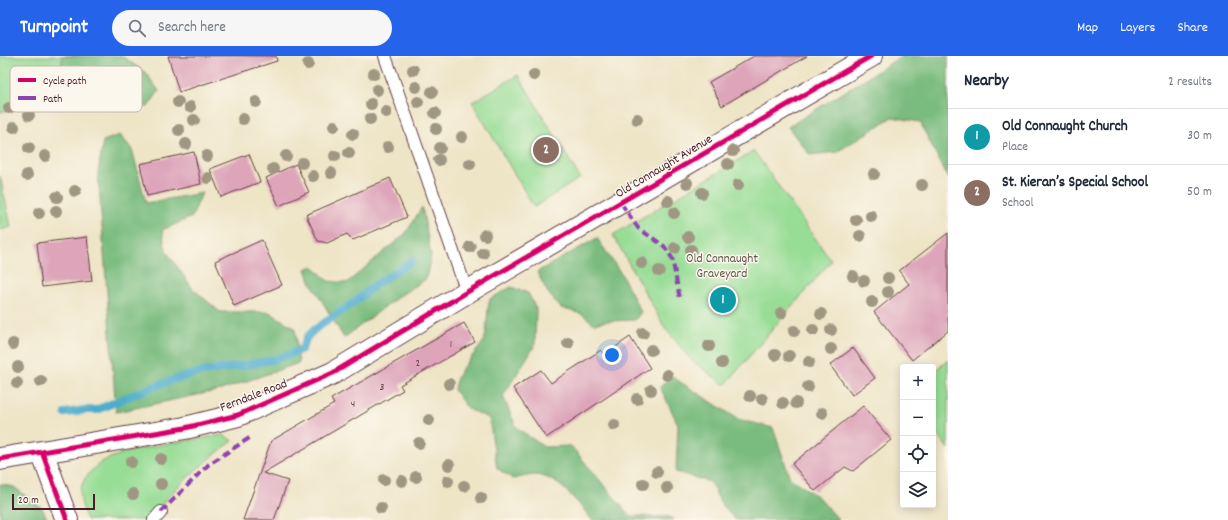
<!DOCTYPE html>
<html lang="en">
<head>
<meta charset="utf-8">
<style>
	:root { --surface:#fff; --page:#f6f6f7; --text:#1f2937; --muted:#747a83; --line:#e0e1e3; --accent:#2563eb }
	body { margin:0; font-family:Dekko,sans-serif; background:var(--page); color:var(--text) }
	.controls { position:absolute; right:12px; bottom:12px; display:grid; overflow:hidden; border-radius:4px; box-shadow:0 2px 10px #0003 }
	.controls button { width:36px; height:36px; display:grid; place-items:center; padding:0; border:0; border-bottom:1px solid var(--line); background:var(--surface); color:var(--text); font:20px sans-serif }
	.scale { position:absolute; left:12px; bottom:10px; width:83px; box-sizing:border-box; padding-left:4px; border:2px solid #4a1f2b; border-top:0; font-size:11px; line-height:14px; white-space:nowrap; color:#4a1f2b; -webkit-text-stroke:3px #fbf7ec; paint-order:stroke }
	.you { position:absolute; left:612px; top:299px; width:14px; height:14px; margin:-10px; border:3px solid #fff; border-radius:50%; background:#1a73e8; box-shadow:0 0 0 6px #1a73e833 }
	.badge { display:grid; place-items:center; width:26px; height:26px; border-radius:50%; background:var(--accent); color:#fff; font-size:13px; font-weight:700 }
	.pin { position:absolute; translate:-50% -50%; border:2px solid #fff; box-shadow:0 1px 4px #0006 }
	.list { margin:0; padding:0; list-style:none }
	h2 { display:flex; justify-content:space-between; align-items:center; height:52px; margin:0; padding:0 16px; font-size:17px }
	h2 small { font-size:13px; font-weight:400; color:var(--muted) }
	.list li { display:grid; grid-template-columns:26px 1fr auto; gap:12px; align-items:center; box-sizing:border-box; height:56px; padding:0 16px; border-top:1px solid var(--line) }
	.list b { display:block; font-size:15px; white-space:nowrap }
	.list p { margin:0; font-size:13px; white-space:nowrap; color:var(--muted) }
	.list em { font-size:13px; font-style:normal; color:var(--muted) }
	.icon { flex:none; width:22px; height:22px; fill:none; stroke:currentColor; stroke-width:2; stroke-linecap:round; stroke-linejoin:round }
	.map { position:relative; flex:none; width:948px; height:464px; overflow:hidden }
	header { display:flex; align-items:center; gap:24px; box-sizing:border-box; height:56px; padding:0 20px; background:var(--accent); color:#fff }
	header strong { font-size:19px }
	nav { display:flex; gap:22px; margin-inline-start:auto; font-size:14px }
	.search { width:280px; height:36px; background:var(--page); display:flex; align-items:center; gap:10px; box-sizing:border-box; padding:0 14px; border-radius:22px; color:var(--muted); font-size:15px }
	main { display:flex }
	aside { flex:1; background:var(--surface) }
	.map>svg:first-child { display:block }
</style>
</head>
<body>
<header>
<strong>Turnpoint</strong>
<div class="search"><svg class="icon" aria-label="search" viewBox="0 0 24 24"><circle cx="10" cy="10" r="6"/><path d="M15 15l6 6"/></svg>Search here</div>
<nav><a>Map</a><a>Layers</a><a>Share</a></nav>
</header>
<main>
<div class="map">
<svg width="948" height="464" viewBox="0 0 948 464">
	<rect width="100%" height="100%" fill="#fbf7ec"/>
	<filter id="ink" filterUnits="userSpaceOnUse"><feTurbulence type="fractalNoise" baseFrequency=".025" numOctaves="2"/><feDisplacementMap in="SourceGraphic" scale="8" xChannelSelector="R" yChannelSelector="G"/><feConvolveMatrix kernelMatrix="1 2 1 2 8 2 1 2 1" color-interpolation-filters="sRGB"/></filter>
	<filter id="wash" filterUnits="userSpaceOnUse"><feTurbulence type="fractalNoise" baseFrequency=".012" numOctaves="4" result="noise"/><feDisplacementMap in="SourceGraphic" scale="16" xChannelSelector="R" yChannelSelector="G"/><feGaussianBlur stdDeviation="0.9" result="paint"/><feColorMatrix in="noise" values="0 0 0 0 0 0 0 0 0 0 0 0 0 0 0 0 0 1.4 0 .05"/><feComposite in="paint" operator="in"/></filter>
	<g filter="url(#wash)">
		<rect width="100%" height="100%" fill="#eee4c6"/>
		<path fill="#98dd96" stroke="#717e60" d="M0 0H79L88 38 0 56Z
			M518 19 580 122 534 151 472 46Z
			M754 95 831 205 725 329 691 304 665 272 613 179Z
			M0 120 11 171 0 174Z
			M948 304V393L933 371V316Z
			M223 379 233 385C204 405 170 435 149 464H87C84 456 78 440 81 432 83 423 92 413 99 408 121 392 194 384 223 379Z"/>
		<path fill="#7abc7f" stroke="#626e55" d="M62 0H122L146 17 159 35 148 51 89 45 62 26Z
			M902 0H948V122L920 66 892 61 837 96 810 99 788 71Z
			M120 79 132 93 146 147 202 137 192 161 162 174 166 195 193 233 220 256H269L295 272 299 307 221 334 116 356 98 117 103 85Z
			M422 151 431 199 426 223 398 241 344 282 310 225 306 213 313 210 328 225 347 227 406 177Z
			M597 182 622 219 641 256 635 264 607 265 594 268 582 258 561 252 548 237 537 216Z
			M511 231 528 237 536 253 535 289 503 340 516 371 544 391 571 390 630 460 670 461 674 464H592C578 447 559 420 535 419 528 419 520 422 513 423L497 412 489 362 468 353 454 334C456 312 475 301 484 284 488 277 486 254 490 243Z
			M671 320 738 363 773 372 790 422 818 441 839 464H736L723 451 710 426 676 416 678 368 660 331Z
			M0 428 14 431 42 452 48 464H0Z"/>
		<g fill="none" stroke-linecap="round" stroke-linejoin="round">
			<path stroke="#4daccc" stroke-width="8" d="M65 357 85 354H96C132 340 169 322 208 315 240 309 272 308 302 293L307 281 314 274 353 247 375 229 412 205"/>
		</g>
		<g id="blocks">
			<path fill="#dda4ba" d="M168 0H276L277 5 179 36Z
				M754 0H807L722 50 709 26Z
				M194 96 201 128 147 140 140 108Z
				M249 98 260 126 221 141 210 113Z
				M296 108 309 136 279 150 266 122Z
				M390 122 407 161 353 184 347 178 327 187 318 185 306 159Z
				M948 177V275L912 304 874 256 909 228 899 215Z
				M87 181 92 225 42 231 37 187Z
				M262 184 282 229 234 250 215 205Z
				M464 267 475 286 400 329 403 334 263 417 288 425 274 464H243L271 385 334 348 331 343Z
				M630 281 650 312 546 382 513 332 541 314 551 327 601 294 604 299Z
				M853 292 875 322 852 339 830 309Z
				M863 350 891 384 853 415 845 411 815 435 792 408Z"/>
		</g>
	</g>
	<g filter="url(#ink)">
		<use href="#blocks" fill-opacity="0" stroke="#633d42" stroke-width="1"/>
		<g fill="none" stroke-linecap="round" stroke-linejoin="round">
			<g stroke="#633d42" stroke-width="14">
				<path id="service" d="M385 0 467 236
					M154 464 161 456"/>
			</g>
			<g stroke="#633d42" stroke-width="24">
				<path id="tertiary" d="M42 396 67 464
					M0 403 185 372 238 359 333 317 467 236 871 0"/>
			</g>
			<use href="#service" stroke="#fff" stroke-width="12"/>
			<use href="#tertiary" stroke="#fff" stroke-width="22"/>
			<path stroke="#8e44ad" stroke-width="4" stroke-dasharray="8 4" stroke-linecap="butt" d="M621 147 638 172 664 190 672 202 680 243
				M161 456 209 408 251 381"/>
			<g stroke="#fbf7ec" stroke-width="8">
				<path id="cycleway" d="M42 396 67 464
					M0 403 185 372 238 359 333 317 467 236 871 0"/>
			</g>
			<use href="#cycleway" stroke="#d6006c" stroke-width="5"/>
		</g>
		<g fill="#a09782">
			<circle cx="308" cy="8" r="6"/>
			<circle cx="413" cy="14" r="6"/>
			<circle cx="374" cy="18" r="6"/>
			<circle cx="534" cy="19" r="6"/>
			<circle cx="416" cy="31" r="6"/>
			<circle cx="377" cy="34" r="6"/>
			<circle cx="432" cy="36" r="6"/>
			<circle cx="178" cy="46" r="6"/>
			<circle cx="256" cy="46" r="6"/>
			<circle cx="418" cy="46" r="6"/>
			<circle cx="371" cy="48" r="6"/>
			<circle cx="190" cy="51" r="6"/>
			<circle cx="9" cy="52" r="6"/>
			<circle cx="386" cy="56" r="6"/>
			<circle cx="435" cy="57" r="6"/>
			<circle cx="29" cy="59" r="6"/>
			<circle cx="243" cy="63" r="6"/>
			<circle cx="370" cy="63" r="6"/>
			<circle cx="637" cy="63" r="6"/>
			<circle cx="194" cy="64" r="6"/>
			<circle cx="334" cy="70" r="6"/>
			<circle cx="14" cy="71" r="6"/>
			<circle cx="436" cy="73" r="6"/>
			<circle cx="179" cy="74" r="6"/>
			<circle cx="353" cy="78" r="6"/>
			<circle cx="462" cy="81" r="6"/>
			<circle cx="186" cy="88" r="6"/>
			<circle cx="388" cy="91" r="6"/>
			<circle cx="29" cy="92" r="6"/>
			<circle cx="440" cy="92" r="6"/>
			<circle cx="733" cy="95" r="6"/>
			<circle cx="349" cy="97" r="6"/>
			<circle cx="45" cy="100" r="6"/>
			<circle cx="207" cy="100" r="6"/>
			<circle cx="286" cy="100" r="6"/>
			<circle cx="335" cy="100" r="6"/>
			<circle cx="439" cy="104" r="6"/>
			<circle cx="302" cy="107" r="6"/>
			<circle cx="470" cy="108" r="6"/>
			<circle cx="728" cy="108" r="6"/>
			<circle cx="273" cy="113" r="6"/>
			<circle cx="331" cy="117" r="6"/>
			<circle cx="874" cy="118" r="6"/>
			<circle cx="27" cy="119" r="6"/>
			<circle cx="313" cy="120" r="6"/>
			<circle cx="208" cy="122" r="6"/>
			<circle cx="687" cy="127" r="6"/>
			<circle cx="738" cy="129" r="6"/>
			<circle cx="922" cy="129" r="6"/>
			<circle cx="75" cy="135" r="6"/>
			<circle cx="702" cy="137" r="6"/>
			<circle cx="57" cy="141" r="6"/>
			<circle cx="668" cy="145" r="6"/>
			<circle cx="56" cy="155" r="6"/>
			<circle cx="39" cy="157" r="6"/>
			<circle cx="674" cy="157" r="6"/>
			<circle cx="871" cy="160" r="6"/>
			<circle cx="856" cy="164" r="6"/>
			<circle cx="485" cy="179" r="6"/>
			<circle cx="860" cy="180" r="6"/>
			<circle cx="688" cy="181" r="6"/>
			<circle cx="470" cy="191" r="6"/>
			<circle cx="675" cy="192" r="6"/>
			<circle cx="691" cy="194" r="6"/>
			<circle cx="483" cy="197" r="6"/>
			<circle cx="642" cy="207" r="6"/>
			<circle cx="659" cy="215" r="6"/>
			<circle cx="853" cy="220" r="6"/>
			<circle cx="888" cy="222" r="6"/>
			<circle cx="864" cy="225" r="6"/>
			<circle cx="888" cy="236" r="6"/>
			<circle cx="872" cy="246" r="6"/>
			<circle cx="781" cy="257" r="6"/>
			<circle cx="821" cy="258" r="6"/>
			<circle cx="813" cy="274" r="6"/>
			<circle cx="831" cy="274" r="6"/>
			<circle cx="794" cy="275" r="6"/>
			<circle cx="643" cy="277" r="6"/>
			<circle cx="568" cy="287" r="6"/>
			<circle cx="13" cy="288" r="6"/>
			<circle cx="709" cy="290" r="6"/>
			<circle cx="831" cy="293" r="6"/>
			<circle cx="651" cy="294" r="6"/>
			<circle cx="775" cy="299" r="6"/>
			<circle cx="789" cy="300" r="6"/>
			<circle cx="809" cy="306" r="6"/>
			<circle cx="722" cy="307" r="6"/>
			<circle cx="18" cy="311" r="6"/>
			<circle cx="667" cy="319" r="6"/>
			<circle cx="41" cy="325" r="6"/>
			<circle cx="17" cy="327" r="6"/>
			<circle cx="449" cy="328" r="6"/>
			<circle cx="808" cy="331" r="6"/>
			<circle cx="651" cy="334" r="6"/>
			<circle cx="750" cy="340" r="6"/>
			<circle cx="637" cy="343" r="6"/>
			<circle cx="762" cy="343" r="6"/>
			<circle cx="783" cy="347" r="6"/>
			<circle cx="796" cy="347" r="6"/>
			<circle cx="822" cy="357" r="6"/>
			<circle cx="429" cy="364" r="6"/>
			<circle cx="614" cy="369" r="6"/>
			<circle cx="419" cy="387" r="6"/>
			<circle cx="161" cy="403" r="6"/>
			<circle cx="131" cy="406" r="6"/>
			<circle cx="449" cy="409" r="6"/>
			<circle cx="657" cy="416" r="6"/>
			<circle cx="416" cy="421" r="6"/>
			<circle cx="384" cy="424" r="6"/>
			<circle cx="402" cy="425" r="6"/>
			<circle cx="448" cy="425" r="6"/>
			<circle cx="161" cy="428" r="6"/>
			<circle cx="643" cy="428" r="6"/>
			<circle cx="464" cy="430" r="6"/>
			<circle cx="667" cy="432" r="6"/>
			<circle cx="133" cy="438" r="6"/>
			<circle cx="481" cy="442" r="6"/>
			<circle cx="381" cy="452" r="6"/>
		</g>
	</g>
	<g text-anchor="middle" stroke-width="3" stroke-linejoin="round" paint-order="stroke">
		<g font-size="11" fill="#6f404f">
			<text x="451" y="291">1</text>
			<text x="418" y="310">2</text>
			<text x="382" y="334">3</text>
			<text x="353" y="351">4</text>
		</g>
		<g font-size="13" fill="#4a1f2b" stroke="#fbf7ec">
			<text transform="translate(663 109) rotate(-31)" y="5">Old Connaught Avenue</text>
			<text transform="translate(253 338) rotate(-21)" y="5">Ferndale Road</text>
		</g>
		<g font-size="13" fill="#61584b" stroke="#fbf7ec">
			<text x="722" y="206">Old Connaught<tspan x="722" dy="15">Graveyard</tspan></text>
		</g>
	</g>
	<rect x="10" y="10" width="132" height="46" rx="6" fill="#fbf7ec" stroke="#c6b6b2" stroke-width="1"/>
	<rect x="18" y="22" width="18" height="4" fill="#d6006c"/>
	<rect x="18" y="40" width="18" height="4" fill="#8e44ad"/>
	<g font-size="11" fill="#4a1f2b">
		<text x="43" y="28">Cycle path</text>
		<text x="43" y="46">Path</text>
	</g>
</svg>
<div class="controls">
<button>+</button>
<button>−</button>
<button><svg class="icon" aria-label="locate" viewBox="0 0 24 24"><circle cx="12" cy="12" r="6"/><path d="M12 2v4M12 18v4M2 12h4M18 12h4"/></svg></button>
<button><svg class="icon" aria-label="layers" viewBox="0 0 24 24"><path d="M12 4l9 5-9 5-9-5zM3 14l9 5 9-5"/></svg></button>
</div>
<div class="scale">20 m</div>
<div class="you"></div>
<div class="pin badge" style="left:723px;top:244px;background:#0f9aa8">1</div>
<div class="pin badge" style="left:546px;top:94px;background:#8d6e63">2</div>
</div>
<aside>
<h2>Nearby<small>2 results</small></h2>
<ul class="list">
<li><span class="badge" style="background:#0f9aa8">1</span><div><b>Old Connaught Church</b><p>Place</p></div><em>30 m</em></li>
<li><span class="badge" style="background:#8d6e63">2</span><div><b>St. Kieran’s Special School</b><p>School</p></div><em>50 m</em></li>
</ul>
</aside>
</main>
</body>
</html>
